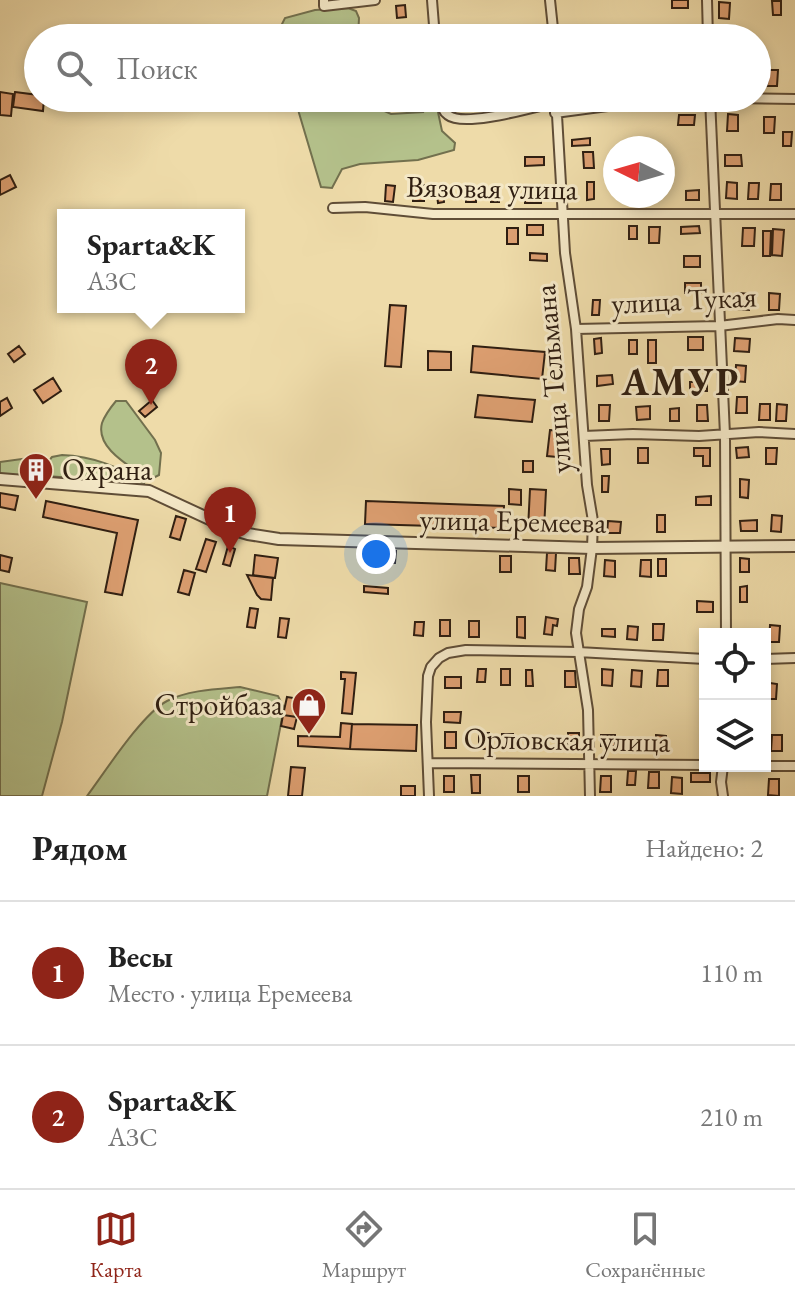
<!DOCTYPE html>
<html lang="ru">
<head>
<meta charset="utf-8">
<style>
	:root { --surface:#fff; --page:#f2f2f2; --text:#222; --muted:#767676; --line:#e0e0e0; --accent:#8f2418 }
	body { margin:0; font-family:"EB Garamond",serif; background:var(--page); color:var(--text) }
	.controls { position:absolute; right:24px; bottom:24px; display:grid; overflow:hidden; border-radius:0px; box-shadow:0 4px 12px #0003 }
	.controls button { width:72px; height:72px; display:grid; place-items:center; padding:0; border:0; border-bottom:2px solid var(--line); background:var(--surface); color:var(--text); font:40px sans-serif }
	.compass { position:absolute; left:603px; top:136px; width:72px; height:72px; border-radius:50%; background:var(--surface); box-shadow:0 4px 12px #0003; rotate:275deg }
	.you { position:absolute; left:376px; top:554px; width:28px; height:28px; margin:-20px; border:6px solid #fff; border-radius:50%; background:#1a73e8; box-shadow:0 0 0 12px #1a73e833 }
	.badge { display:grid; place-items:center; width:52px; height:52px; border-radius:50%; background:var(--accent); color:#fff; font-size:26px; font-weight:700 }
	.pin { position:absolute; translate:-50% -66px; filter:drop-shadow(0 2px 4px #0008) }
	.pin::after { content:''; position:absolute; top:42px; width:28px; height:24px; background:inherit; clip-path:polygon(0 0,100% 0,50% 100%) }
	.popup { position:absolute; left:57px; top:209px; width:188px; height:104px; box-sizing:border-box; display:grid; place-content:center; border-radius:0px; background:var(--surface); filter:drop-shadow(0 2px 6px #0005); font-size:26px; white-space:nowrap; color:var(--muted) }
	.popup b { font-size:30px; color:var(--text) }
	.popup::after { content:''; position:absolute; left:50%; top:100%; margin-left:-16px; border:16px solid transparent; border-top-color:var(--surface) }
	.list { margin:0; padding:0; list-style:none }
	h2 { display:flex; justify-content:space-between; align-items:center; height:104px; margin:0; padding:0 32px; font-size:34px }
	h2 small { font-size:26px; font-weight:400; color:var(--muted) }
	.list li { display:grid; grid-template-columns:52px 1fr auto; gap:24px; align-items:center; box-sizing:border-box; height:144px; padding:0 32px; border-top:2px solid var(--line) }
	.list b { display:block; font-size:30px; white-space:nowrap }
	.list p { margin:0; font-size:26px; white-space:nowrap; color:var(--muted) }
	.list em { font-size:26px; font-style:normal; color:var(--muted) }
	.icon { flex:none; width:44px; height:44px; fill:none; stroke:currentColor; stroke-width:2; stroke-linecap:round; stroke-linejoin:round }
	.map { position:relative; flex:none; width:795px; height:796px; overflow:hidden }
	.search { position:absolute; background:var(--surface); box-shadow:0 4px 12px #0003; left:24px; right:24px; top:24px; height:88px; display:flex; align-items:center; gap:20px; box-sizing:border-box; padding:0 28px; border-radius:44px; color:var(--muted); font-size:30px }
	.sheet { height:392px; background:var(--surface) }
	nav { display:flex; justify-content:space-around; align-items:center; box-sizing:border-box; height:112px; border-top:2px solid var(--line); background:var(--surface); font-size:22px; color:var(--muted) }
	nav a { display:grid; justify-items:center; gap:4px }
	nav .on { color:var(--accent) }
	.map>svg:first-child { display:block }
</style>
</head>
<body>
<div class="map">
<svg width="795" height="796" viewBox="0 0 795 796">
	<rect width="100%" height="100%" fill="#eedba9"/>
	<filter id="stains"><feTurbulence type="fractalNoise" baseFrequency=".0025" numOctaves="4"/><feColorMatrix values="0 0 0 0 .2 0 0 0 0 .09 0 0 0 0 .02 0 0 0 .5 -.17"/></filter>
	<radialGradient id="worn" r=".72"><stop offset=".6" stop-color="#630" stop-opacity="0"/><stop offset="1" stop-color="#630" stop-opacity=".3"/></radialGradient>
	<path fill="#b4c18b" stroke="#72704e" stroke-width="2" d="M348 8 356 11 359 18 358 38H275L285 18 315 10Z
		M296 98H379L380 109 391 114 423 112 420 98H435L442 131 455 143 454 150 418 160 360 164 342 169 332 188 321 187 299 113Z
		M116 401H126L155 440 161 453 159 475 149 480C132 467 95 449 102 423 105 415 111 407 116 401Z
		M62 455C93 456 119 467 145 483L46 476 47 463 52 457Z
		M29 458C36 463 33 470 29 476L0 474V462Z
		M0 583 87 602 62 722 42 796H0Z
		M240 687 278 696 284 708 267 796H87C105 772 142 714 167 701 188 690 217 689 240 687Z"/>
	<path fill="#dd9f71" stroke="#2f1e11" stroke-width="2" d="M672 0H688V8H672Z
		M772 1H781V15H773Z
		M719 2 730 3 729 19 719 18Z
		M405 5 406 17 397 18 396 6Z
		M115 28 142 38H111Z
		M526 28 527 35 510 37 509 31Z
		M768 70H778L777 86H767Z
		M0 92 13 94 11 116 0 115Z
		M15 92 38 95V98H44L43 111 13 107Z
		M728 114 738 115V131H727Z
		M679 115H695L694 125H678Z
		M764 117H775L774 133H764Z
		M783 132H792L791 146H783Z
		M590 138V145L572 146V140Z
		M583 152H593L594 168H584Z
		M725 155H741L742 166H725Z
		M525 157H544V165L525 166Z
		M10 175 16 187 0 195V180Z
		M587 182H594V199L587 200Z
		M727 182 737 183V199L726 198Z
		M749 183H759L758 199H748Z
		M771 184H781V200H770Z
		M386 185 395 186 393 202 385 201Z
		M413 185H424V201H413Z
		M443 186 444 202 438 203 436 187Z
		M466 186H476V202H466Z
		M491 186H499V202H491Z
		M699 190V200H686V191Z
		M525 192H541V203H525Z
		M527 225H543V235H527Z
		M629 226H637V239H629Z
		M699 226 700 233 681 234V227Z
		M649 227H660L659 243H649Z
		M507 228H518V244H507Z
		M743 228H755L754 246H742Z
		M773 229 784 230 782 256 772 255Z
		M763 231H771L770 256H763Z
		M530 253 547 254V261L530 260Z
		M684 256H700V267H684Z
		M685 283H701V293H685Z
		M739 293 749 294V310L738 309Z
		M769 293 780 294 779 310H769Z
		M593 300H600L599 315H592Z
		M390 305 406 306 401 367 385 366Z
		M688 337H703V350H688Z
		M601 338 602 353 595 354 594 339Z
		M735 338 750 339 749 352 734 351Z
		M629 340H637V354H629Z
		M648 340H656V363H648Z
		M19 346 25 354 14 362 8 354Z
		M473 346 545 352 542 379 471 372Z
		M428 351 451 352V370H428Z
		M736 365 746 366 745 382 735 381Z
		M612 375 613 384 597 386V376Z
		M53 378 61 391 43 403 34 390Z
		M690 382H707V391H690Z
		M478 395 535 400 532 422 475 417Z
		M737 397H747V413H736Z
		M7 398 12 408 0 416V402Z
		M152 400 157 407 145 417 139 411Z
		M760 404H770V420H759Z
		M777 404 787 405 786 421H776Z
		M599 405H610L609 421H599Z
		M697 405H707L708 421H697Z
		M650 406V419L637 420 636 407Z
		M679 408V421H670V409Z
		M550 430 559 431 557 457 547 456Z
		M748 447 749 457 737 458 736 448Z
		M638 448H648V463H638Z
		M694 448H710V466H703V456H694Z
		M766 448H777L776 464H766Z
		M601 449H610V464L602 465Z
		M523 461H533V472H523Z
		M602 476H609L608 492H602Z
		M740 479 749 480 748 498 740 497Z
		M509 489 521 490V505L509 504Z
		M530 489 546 490 544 530 528 529Z
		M0 493 18 496 15 510 0 507Z
		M711 496V505H696V497Z
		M46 501 138 520 122 595 105 592 117 533 43 517Z
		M366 501 504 506 503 528 365 524Z
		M657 515H665V532H657Z
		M772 515 782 516 781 532 771 531Z
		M176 516 186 519 180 540 170 537Z
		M757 520V531H741L740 521Z
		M608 521 621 522 620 533H607Z
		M206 539 216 542 206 572 196 569Z
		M228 546 235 549 230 566 223 564Z
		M367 550 396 551 395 563 366 562Z
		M547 553H556L555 571 546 570Z
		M0 555 12 558 9 572 0 570Z
		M255 555 278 558 275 578 253 575Z
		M500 556H511V572H500Z
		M569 558H579L580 574H569Z
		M740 558 749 559V572H740Z
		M658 559H666V576H658Z
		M605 560 615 561V577L604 576Z
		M641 560H651V577L640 576Z
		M184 570 195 573 189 595 178 592Z
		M247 575 273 578 271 600 261 599 257 595Z
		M364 586 388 588V594L364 592Z
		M747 586V602H740V587Z
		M697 601 713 602V612H697Z
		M250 608 258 609 255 628 247 627Z
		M517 617H525V638L517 637Z
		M546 617 558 619 557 626 553 625 552 635 544 634Z
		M280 618 289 619 286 638 278 637Z
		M440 620H450V636H440Z
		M469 621H479V637H469Z
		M415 622H424L423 636 414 635Z
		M653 624H664L663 640H653Z
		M770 625 780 626 779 642H769Z
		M628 626 638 627 637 640 627 639Z
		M602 629H615V637L602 636Z
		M478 669H486L485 682H477Z
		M501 669H510V685H501Z
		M602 669 613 670 612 686 602 685Z
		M526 670H532L533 686H526Z
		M632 670 642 671 641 687 631 686Z
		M658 670H668V686H657Z
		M565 671H575L576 687H565Z
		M341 672 356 673 352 714 342 713 345 679H341Z
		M445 677H461V688H445Z
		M770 683 777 684 776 699H769Z
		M287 697 300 699 297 717 283 715Z
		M444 712H461L460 723 444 722Z
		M283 715 297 717 294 729 281 726Z
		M341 723 352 724 350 749 298 746V736L340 737Z
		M352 724 417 725 416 751 350 749Z
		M445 732H456V748H445Z
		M479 733H489V749H479Z
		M568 733H579V749H568Z
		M502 734H513V750H502Z
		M601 735H615V746H601Z
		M656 735 666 736V752H656Z
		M772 735H782V751H771Z
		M635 738H643V750H634Z
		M291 767 305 768 302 796H288Z
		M628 771H636L635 785H627Z
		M649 772H659V788H648Z
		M691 773H710V782H691Z
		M471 775H480V793H472Z
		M444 776H454V792H444Z
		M518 776H529V792H518Z
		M601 776H611V792H600Z
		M672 777 682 778V794L671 793Z
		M769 779H779V796L768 795Z
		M401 786H415V796H401Z"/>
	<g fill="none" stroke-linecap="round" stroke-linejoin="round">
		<g stroke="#5f4d37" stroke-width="12">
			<path id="minor" d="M324 0V6L375 0
				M432 0 435 38
				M550 0 554 38
				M707 0 708 38
				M441 98C441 105 442 111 448 115 464 128 534 107 556 102
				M556 98 565 253 576 329 587 485 593 521 592 548 587 587 579 609 576 633 588 710 590 796
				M710 98 725 435 726 634
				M727 98 795 99
				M555 113 668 98H691
				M333 208 365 207 433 214H795
				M576 329 719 326 778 319 795 320
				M584 436 633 434 699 436 759 432 795 434
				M765 659 795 658
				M428 763 705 765
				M723 766 721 782 723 796
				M765 766H795
				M429 796 426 722 428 676 431 667 439 658 448 653 466 650 578 652 705 659"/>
		</g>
		<g stroke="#5f4d37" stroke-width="14">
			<path id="tertiary" d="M0 479 149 491 231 529 248 534 279 539 592 548 795 546"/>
		</g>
		<use href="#minor" stroke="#f4e8c7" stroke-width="8"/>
		<use href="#tertiary" stroke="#f4e8c7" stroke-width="10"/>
	</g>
	<defs>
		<g id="building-pin" transform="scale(1.8)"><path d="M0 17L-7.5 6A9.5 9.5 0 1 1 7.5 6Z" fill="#8f2418" stroke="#f4e8c7"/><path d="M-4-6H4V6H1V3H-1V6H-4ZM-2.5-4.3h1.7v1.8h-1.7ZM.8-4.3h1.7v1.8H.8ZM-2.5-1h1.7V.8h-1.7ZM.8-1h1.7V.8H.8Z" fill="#fff"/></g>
		<g id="shop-pin" transform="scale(1.8)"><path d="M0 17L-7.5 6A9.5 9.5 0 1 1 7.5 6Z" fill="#8f2418" stroke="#f4e8c7"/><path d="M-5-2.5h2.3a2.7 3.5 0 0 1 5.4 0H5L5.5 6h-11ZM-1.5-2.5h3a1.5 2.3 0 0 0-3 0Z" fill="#fff"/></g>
	</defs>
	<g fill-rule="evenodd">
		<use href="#building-pin" x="36" y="470"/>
		<use href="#shop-pin" x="309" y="705"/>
	</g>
	<g text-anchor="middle" stroke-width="6" stroke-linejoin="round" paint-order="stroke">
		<g font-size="30" fill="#2f1e11" stroke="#f4e8c7">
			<text transform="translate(492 188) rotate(1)" y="10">Вязовая улица</text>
			<text transform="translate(684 300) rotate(-3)" y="10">улица Тукая</text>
			<text transform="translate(553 379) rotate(-95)" y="10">улица Тельмана</text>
			<text transform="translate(513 521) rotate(1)" y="10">улица Еремеева</text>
			<text transform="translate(567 740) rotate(1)" y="10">Орловская улица</text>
		</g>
		<g font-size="30" fill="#2f1e11" stroke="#f4e8c7" text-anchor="start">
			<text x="62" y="480">Охрана</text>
			<text x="283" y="715" text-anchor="end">Стройбаза</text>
		</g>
		<g font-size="38" font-weight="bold" letter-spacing="2" fill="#2f1e11" stroke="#f4e8c7">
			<text x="681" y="395">АМУР</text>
		</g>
	</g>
	<rect width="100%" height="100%" filter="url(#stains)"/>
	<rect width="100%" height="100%" fill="url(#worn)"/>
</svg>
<div class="controls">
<button><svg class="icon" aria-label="locate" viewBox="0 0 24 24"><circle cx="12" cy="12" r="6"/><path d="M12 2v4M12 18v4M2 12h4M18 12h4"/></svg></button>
<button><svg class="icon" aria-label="layers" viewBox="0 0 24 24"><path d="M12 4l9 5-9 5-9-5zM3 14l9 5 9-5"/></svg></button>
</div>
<svg class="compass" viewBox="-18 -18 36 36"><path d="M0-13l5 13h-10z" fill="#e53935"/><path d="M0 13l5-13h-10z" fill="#767676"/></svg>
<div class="you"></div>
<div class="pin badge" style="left:230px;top:553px">1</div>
<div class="pin badge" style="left:151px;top:405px">2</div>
<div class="popup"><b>Sparta&amp;K</b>АЗС</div>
<div class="search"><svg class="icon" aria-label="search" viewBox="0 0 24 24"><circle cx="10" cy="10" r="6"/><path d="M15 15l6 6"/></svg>Поиск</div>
</div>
<section class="sheet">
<h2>Рядом<small>Найдено: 2</small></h2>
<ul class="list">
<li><span class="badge">1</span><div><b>Весы</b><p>Место · улица Еремеева</p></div><em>110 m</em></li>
<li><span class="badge">2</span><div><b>Sparta&amp;K</b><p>АЗС</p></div><em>210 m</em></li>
</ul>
</section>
<nav>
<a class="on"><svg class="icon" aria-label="map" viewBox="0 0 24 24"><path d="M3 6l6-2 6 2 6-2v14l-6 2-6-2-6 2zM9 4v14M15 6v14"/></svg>Карта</a>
<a><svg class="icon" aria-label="directions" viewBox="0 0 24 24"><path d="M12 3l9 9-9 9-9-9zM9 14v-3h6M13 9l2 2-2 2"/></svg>Маршрут</a>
<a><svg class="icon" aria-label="saved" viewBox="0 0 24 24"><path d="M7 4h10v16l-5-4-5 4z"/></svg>Сохранённые</a>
</nav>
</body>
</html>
